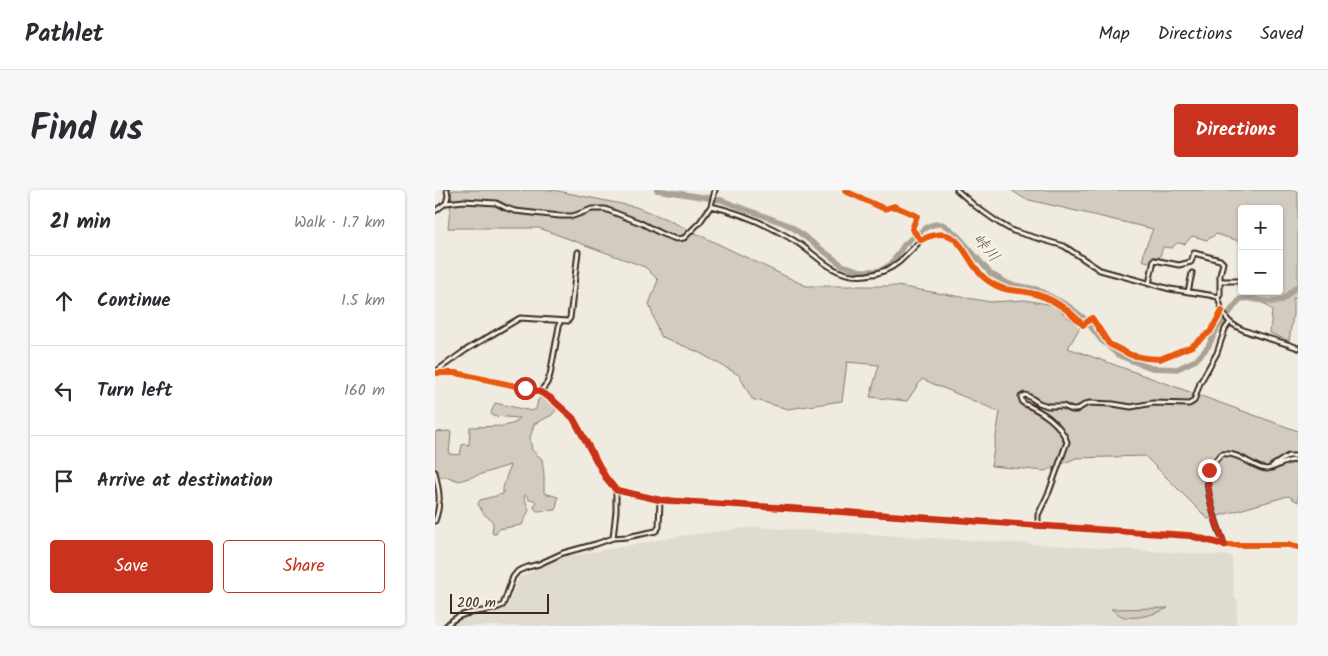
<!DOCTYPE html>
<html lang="en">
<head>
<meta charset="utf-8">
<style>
	:root { --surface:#fff; --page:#f7f7f7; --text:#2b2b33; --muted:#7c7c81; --line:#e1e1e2; --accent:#c8321e }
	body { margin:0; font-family:Kalam,"Klee One",sans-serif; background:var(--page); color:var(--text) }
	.controls { position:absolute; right:15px; top:15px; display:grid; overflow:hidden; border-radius:5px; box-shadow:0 1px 4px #0004 }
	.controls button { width:45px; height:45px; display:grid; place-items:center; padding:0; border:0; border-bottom:1px solid var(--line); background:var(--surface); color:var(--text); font:25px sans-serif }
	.scale { position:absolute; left:15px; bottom:12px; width:99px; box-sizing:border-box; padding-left:5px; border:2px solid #3b2a1e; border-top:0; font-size:14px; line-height:18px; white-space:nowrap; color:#3b2a1e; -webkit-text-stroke:4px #f7f3e8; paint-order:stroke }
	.stop { position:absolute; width:15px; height:15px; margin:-11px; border:4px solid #c8321e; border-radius:50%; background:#fff }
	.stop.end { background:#c8321e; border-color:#fff; box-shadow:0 1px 5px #0008 }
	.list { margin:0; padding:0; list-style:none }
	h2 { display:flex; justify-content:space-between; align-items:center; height:65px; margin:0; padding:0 20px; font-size:21px }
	h2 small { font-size:16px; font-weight:400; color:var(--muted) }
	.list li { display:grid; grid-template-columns:32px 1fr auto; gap:15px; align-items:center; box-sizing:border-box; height:90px; padding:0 20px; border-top:1px solid var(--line) }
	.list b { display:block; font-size:19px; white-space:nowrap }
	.list em { font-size:16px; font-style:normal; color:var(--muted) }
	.actions { display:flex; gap:10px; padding:15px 20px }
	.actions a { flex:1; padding:11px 0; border:1px solid var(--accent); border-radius:5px; text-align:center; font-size:18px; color:var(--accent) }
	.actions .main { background:var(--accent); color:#fff }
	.icon { flex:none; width:28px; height:28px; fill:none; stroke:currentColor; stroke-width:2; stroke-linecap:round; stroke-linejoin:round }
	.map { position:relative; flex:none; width:863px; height:436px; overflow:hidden; border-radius:5px }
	header { display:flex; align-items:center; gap:30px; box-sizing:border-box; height:70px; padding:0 25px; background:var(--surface); border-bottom:1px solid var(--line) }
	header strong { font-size:24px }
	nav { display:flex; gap:28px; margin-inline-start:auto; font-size:18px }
	.intro { display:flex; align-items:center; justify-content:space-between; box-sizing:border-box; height:120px; padding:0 30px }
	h1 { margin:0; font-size:35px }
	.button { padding:12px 22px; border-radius:5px; background:var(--accent); color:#fff; font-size:18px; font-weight:700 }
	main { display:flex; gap:30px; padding:0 30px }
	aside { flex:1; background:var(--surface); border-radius:5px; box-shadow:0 1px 4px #0004 }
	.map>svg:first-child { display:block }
</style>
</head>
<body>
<header>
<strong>Pathlet</strong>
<nav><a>Map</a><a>Directions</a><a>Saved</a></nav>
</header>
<div class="intro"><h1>Find us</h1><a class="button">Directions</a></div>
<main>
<aside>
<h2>21 min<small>Walk · 1.7 km</small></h2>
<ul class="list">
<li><svg class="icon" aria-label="ahead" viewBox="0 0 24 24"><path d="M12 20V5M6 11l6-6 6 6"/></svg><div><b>Continue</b></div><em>1.5 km</em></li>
<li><svg class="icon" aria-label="left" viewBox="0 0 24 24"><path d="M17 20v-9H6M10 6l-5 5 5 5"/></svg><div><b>Turn left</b></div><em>160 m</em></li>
<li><svg class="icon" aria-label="arrive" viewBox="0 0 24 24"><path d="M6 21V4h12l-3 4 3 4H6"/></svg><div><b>Arrive at destination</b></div></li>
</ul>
<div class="actions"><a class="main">Save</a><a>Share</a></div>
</aside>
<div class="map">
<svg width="863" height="436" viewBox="0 0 863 436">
	<rect width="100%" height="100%" fill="#efebe0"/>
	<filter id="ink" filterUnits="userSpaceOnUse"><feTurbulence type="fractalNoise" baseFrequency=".02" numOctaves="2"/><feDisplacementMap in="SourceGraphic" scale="10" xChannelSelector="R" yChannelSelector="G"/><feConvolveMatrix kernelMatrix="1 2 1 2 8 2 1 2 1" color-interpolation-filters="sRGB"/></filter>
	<g filter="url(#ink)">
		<path fill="#e0dbd0" d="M318 337 797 366 799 407 803 410 801 436H15L17 432 33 426 72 417 84 388 124 368 246 346Z"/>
		<path fill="#d1cbc0" stroke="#867a6f" d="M17 0H118L201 17 231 29 371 96H462L556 112 590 110 618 115 645 137 633 158 863 241V312L853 306 773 329 710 266 641 268 610 281 556 276 565 222 487 189 472 211 435 207 444 175 412 172 407 211 353 219 317 209 304 185 263 162 225 146 214 114 223 90 210 77 104 38H13Z
			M576 0H863V110L858 108V125L854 151 835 143 837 120 817 104 818 101H844V19H807V52L781 44 772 50 757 46 750 54 742 53 737 58 728 57 724 69 712 72 708 70 709 61 718 39 590 9Z
			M107 206 119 214 121 220 117 225 99 234 95 248 97 260 107 269 109 285V303L123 307 121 320 103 321 101 320 99 318 101 312 99 310H94L92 306 90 305 89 307 94 320 87 335 64 339 61 344H58L57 342C59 331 58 331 50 325 47 322 45 317 43 314L45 310 68 304V298L75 275 24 291 13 287H0V242L14 241 16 242 14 264 25 265 27 255 30 254 34 255 35 237 69 236 80 233 84 228 58 226 56 223 60 213 96 221 101 219 103 210Z
			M733 418C721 424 704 429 690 427 685 426 681 422 676 419Z"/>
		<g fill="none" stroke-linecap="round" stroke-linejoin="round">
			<path stroke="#aaa296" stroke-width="5.5" d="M222 0 286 10 348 33 357 37 407 75 426 81H442L448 79 456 74 469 55 480 45 494 36 501 34H507L515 39 524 47 556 84 574 94 601 99 632 115 649 128 667 151 683 165 705 174 717 178 742 179 761 170 773 157 783 137 805 109C809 109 813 108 817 109 826 110 840 115 848 109 854 105 857 99 863 96"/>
			<g stroke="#3b2a1e" stroke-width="7">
				<path id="minor" d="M522 0 540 16 564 33 578 41 629 56 665 80 735 99 774 105 783 107
					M410 1 450 19 459 16 482 26 477 39 486 50C528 28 528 73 552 90 571 104 580 98 600 104 619 109 635 121 648 135L657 128 674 154 696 165 711 168 725 169 757 156 775 142 787 121
					M11 13 13 6 12 0
					M276 16C307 23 336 36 363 53 375 61 385 71 397 78 417 90 446 87 464 72 472 65 479 57 486 50
					M0 21 11 13 29 11 61 13 71 18 80 21 125 26H138L157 19H170L206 33 227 44 241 49 249 48 265 32 276 16 280 0
					M785 91H807
					M714 94 719 70 744 75 756 72 759 63 785 70 788 73 785 85V105L783 107C785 115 787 122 792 129 802 143 845 150 863 158
					M753 102 757 83
					M0 182 31 160 85 128 133 131 135 128 143 62
					M0 183H21L90 198 105 202 115 208 138 228 171 287 181 300 225 310 366 319 579 334 755 345 790 355H855L863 357
					M105 202 112 193 115 185 125 131
					M837 276 853 266H863
					M0 282C4 302 7 310 0 331
					M603 336V325L614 302 632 252C625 232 606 221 588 213L586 207 590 205 593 206 604 213 613 216H628L637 220H641L651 214 655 213 678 214 696 217 718 213 754 214 759 211 765 193 782 163 790 139 795 132
					M178 348 181 321V300
					M789 354C783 338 767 295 774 279 777 273 783 268 787 264 807 262 818 279 832 279 839 278 845 274 851 272 855 270 859 270 863 270
					M11 436C30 416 49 426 68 415L78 387 83 381 93 377 104 374 128 363 161 354 178 348 192 347 221 341 224 337 225 310"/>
			</g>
			<use href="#minor" stroke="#f7f3e8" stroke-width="3"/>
			<g stroke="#f7f3e8" stroke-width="9">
				<path id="cycleway" d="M410 1 450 19 459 16 482 26 477 39 486 50C528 28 528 73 552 90 571 104 580 98 600 104 619 109 635 121 648 135L657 128 674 154 696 165 711 168 725 169 757 156 775 142 787 121
					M0 183H21L90 198 105 202 115 208 138 228 171 287 181 300 225 310 366 319 579 334 755 345 790 355H855L863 357"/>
			</g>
			<use href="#cycleway" stroke="#e8590c" stroke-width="6"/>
		</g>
	</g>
	<g fill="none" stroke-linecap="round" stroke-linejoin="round" filter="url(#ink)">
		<path stroke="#c8321e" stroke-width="6" d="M90 198 105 202 116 208 138 228 170 287 181 300 225 310 366 319 579 334 755 346 790 355C781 334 770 302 774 280"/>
	</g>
	<g text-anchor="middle" stroke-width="4.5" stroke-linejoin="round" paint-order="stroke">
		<g font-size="16" font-style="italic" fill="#625448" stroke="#f7f3e8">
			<text transform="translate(552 57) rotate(49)" y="6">峠川</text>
		</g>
	</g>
</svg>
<div class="controls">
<button>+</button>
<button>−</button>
</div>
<div class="scale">200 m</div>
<div class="stop" style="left:90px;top:198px"></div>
<div class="stop end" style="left:774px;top:280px"></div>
</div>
</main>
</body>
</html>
